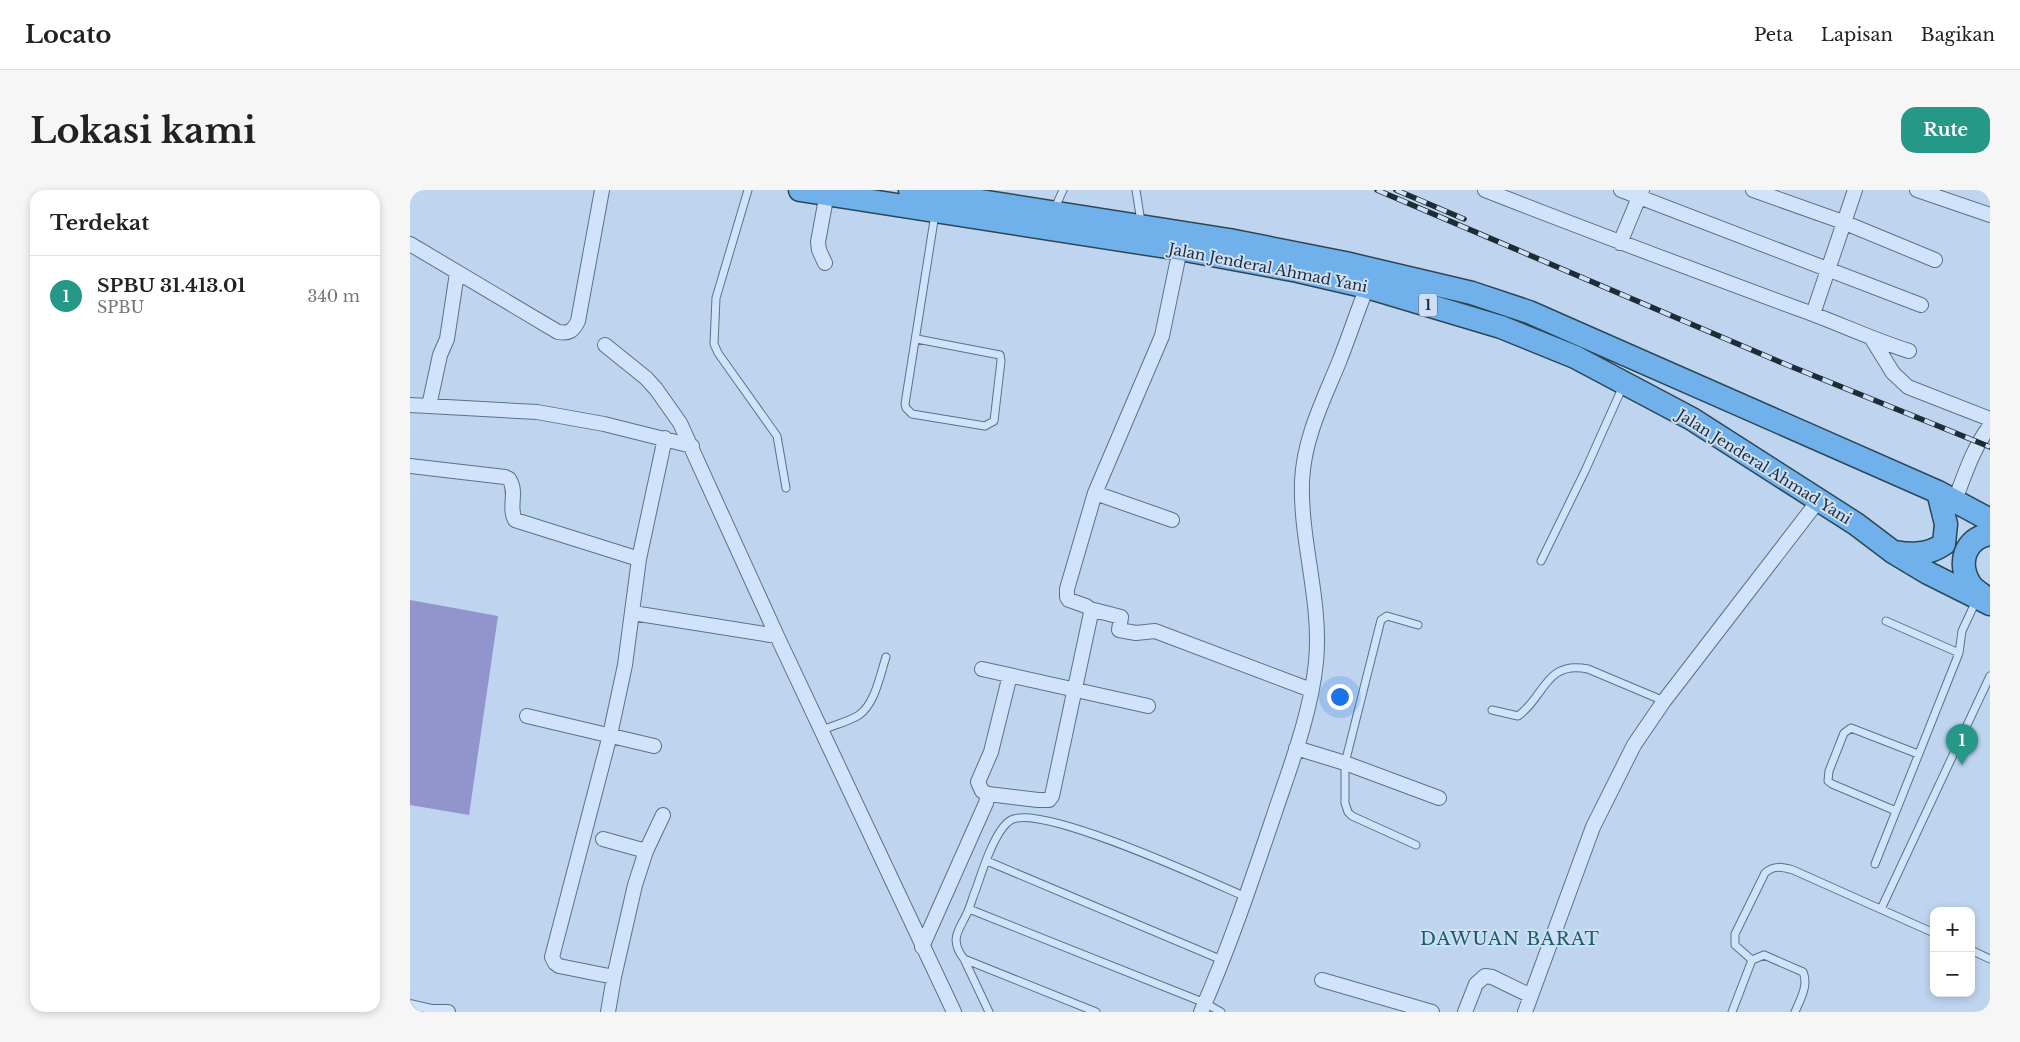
<!DOCTYPE html>
<html lang="id">
<head>
<meta charset="utf-8">
<style>
	:root { --surface:#fff; --page:#f6f6f6; --text:#222; --muted:#767676; --line:#e0e0e0; --accent:#259887 }
	body { margin:0; font-family:"Libre Baskerville",serif; background:var(--page); color:var(--text) }
	.controls { position:absolute; right:15px; bottom:15px; display:grid; overflow:hidden; border-radius:10px; box-shadow:0 2px 8px #0003 }
	.controls button { width:45px; height:45px; display:grid; place-items:center; padding:0; border:0; border-bottom:1px solid var(--line); background:var(--surface); color:var(--text); font:25px sans-serif }
	.you { position:absolute; left:929px; top:506px; width:18px; height:18px; margin:-12px; border:4px solid #fff; border-radius:50%; background:#1a73e8; box-shadow:0 0 0 8px #1a73e833 }
	.badge { display:grid; place-items:center; width:32px; height:32px; border-radius:50%; background:var(--accent); color:#fff; font-size:16px; font-weight:700 }
	.pin { position:absolute; translate:-50% -41px; filter:drop-shadow(0 1px 2px #0008) }
	.pin::after { content:''; position:absolute; top:26px; width:18px; height:15px; background:inherit; clip-path:polygon(0 0,100% 0,50% 100%) }
	.list { margin:0; padding:0; list-style:none }
	h2 { display:flex; justify-content:space-between; align-items:center; height:65px; margin:0; padding:0 20px; font-size:21px }
	h2 small { font-size:16px; font-weight:400; color:var(--muted) }
	.list li { display:grid; grid-template-columns:32px 1fr auto; gap:15px; align-items:center; box-sizing:border-box; height:80px; padding:0 20px; border-top:1px solid var(--line) }
	.list b { display:block; font-size:19px; white-space:nowrap }
	.list p { margin:0; font-size:16px; white-space:nowrap; color:var(--muted) }
	.list em { font-size:16px; font-style:normal; color:var(--muted) }
	.map { position:relative; flex:none; width:1580px; height:822px; overflow:hidden; border-radius:15px }
	header { display:flex; align-items:center; gap:30px; box-sizing:border-box; height:70px; padding:0 25px; background:var(--surface); border-bottom:1px solid var(--line) }
	header strong { font-size:24px }
	nav { display:flex; gap:28px; margin-inline-start:auto; font-size:18px }
	.intro { display:flex; align-items:center; justify-content:space-between; box-sizing:border-box; height:120px; padding:0 30px }
	h1 { margin:0; font-size:35px }
	.button { padding:12px 22px; border-radius:15px; background:var(--accent); color:#fff; font-size:18px; font-weight:700 }
	main { display:flex; gap:30px; padding:0 30px }
	aside { flex:1; background:var(--surface); border-radius:15px; box-shadow:0 2px 8px #0003 }
	.map>svg:first-child { display:block }
</style>
</head>
<body>
<header>
<strong>Locato</strong>
<nav><a>Peta</a><a>Lapisan</a><a>Bagikan</a></nav>
</header>
<div class="intro"><h1>Lokasi kami</h1><a class="button">Rute</a></div>
<main>
<aside>
<h2>Terdekat<small></small></h2>
<ul class="list">
<li><span class="badge">1</span><div><b>SPBU 31.413.01</b><p>SPBU</p></div><em>340 m</em></li>
</ul>
</aside>
<div class="map">
<svg width="1580" height="822" viewBox="0 0 1580 822">
	<rect width="100%" height="100%" fill="#bed4ef"/>
	<path fill="#9294cd" d="M0 410 88 426 59 625 0 615Z"/>
	<g fill="none" stroke-linecap="round" stroke-linejoin="round">
		<g stroke="#577487" stroke-width="9">
			<path id="service" d="M338 0 306 108 304 154 308 163 367 246 376 298
				M726 0 731 32
				M644 20 653 0
				M507 149 590 165 591 171 584 231 575 236 502 224 496 218 495 214 525 24
				M1131 371 1175 281 1213 196
				M1476 431 1549 463
				M1082 520 1108 526C1135 507 1135 470 1178 479L1254 511
				M412 540C424 535 438 532 449 525 465 514 470 485 476 467
				M1486 621 1422 594 1418 591 1419 581 1434 543 1441 538 1508 564
				M1006 655 942 626 938 622 935 613V573L971 430 977 426 1008 435
				M577 671 812 770
				M1465 674 1549 463 1552 441 1566 411
				M559 719 795 813 811 822
				M1471 719 1580 486
				M1561 760 1580 769
				M554 769 686 822
				M1342 770 1325 755V744L1355 683C1364 675 1372 677 1383 680L1524 743
				M579 822 554 769C538 748 550 740 558 721 561 714 563 706 566 699 572 682 585 639 601 630 631 613 799 691 836 707
				M1322 822 1342 770 1354 765 1393 782C1399 795 1390 810 1385 822"/>
		</g>
		<g stroke="#577487" stroke-width="16">
			<path id="minor" d="M1075 0C1179 41 1284 80 1389 119 1426 132 1461 149 1499 161
				M1211 0 1511 115
				M1343 0 1433 32 1525 70
				M1507 0 1580 25
				M1210 53 1232 0
				M0 54 148 142C159 144 163 141 168 131L192 0
				M770 59 752 146 685 303 657 399V407L659 410 676 416 680 419 711 427 709 440 726 443 745 441 901 500
				M415 73 409 60 408 52 417 3
				M1403 124 1445 0
				M1462 149 1483 183 1498 197 1580 229
				M195 155 236 188 246 199 270 233 367 446 544 822
				M0 215 127 222 194 234 282 256
				M19 216 30 165 37 149 47 83
				M0 276 95 287 99 289C108 302 98 317 105 330L229 369
				M685 303 762 330
				M1545 310C1555 284 1563 258 1580 236
				M223 423 367 446
				M572 479 738 516
				M117 526 244 556
				M886 558 935 573 1029 608
				M578 604 628 610H639L642 606 681 423 680 419
				M193 649 236 661
				M512 757 576 613 578 604 572 601 568 592 581 562 600 485
				M204 787 225 695 236 661 253 625
				M912 790 1022 822
				M0 817 22 822H38
				M198 822 204 787 149 776 145 773 142 767 200 545 215 475 229 369 255 248
				M791 822C820 756 843 687 866 619 882 572 901 522 906 472 912 411 890 352 892 291 894 248 913 211 929 172 939 147 947 122 957 97
				M1055 822 1066 794 1075 786 1082 787 1121 806
				M1115 822 1183 637 1224 555 1254 511 1408 311"/>
		</g>
		<g stroke="#2b4755" stroke-width="25">
			<path id="trunk" d="M390 0 770 59 888 81 957 97 1091 137 1165 167 1282 229 1446 334 1483 362 1518 383 1580 414
				M500 0 819 50 935 73 1062 103 1119 122 1528 302 1580 330
				M1485 362C1503 365 1518 365 1534 354L1536 334 1528 302
				M1575 407C1570 403 1563 399 1560 394 1547 373 1555 348 1580 344"/>
		</g>
		<use href="#service" stroke="#d1e3fa" stroke-width="7"/>
		<use href="#minor" stroke="#d1e3fa" stroke-width="14"/>
		<use href="#trunk" stroke="#70b1eb" stroke-width="22"/>
		<g stroke="#1c2d36" stroke-width="5.5">
			<path id="rail" d="M967 0 1370 172 1580 257
				M986 0 1054 29"/>
		</g>
		<use href="#rail" stroke="#cedff6" stroke-width="4" stroke-dasharray="11" stroke-linecap="butt"/>
	</g>
	<g text-anchor="middle" stroke-width="4" stroke-linejoin="round" paint-order="stroke">
		<rect fill="#cedff6" stroke="#516270" stroke-width="1" x="1009" y="103.5" width="18" height="23" rx="4"/>
		<g font-size="14" font-weight="bold" fill="#1c2d36">
			<text x="1018" y="120">1</text>
		</g>
		<g font-size="15" fill="#1c2d36" stroke="#cedff6">
			<text transform="translate(858 78) rotate(11)" y="5">Jalan Jenderal Ahmad Yani</text>
			<text transform="translate(1354 277) rotate(32)" y="5">Jalan Jenderal Ahmad Yani</text>
		</g>
		<g font-size="18" letter-spacing="1" fill="#1a5f64" stroke="#cedff6">
			<text x="1100" y="755">DAWUAN BARAT</text>
		</g>
	</g>
</svg>
<div class="controls">
<button>+</button>
<button>−</button>
</div>
<div class="you"></div>
<div class="pin badge" style="left:1552px;top:575px">1</div>
</div>
</main>
</body>
</html>
